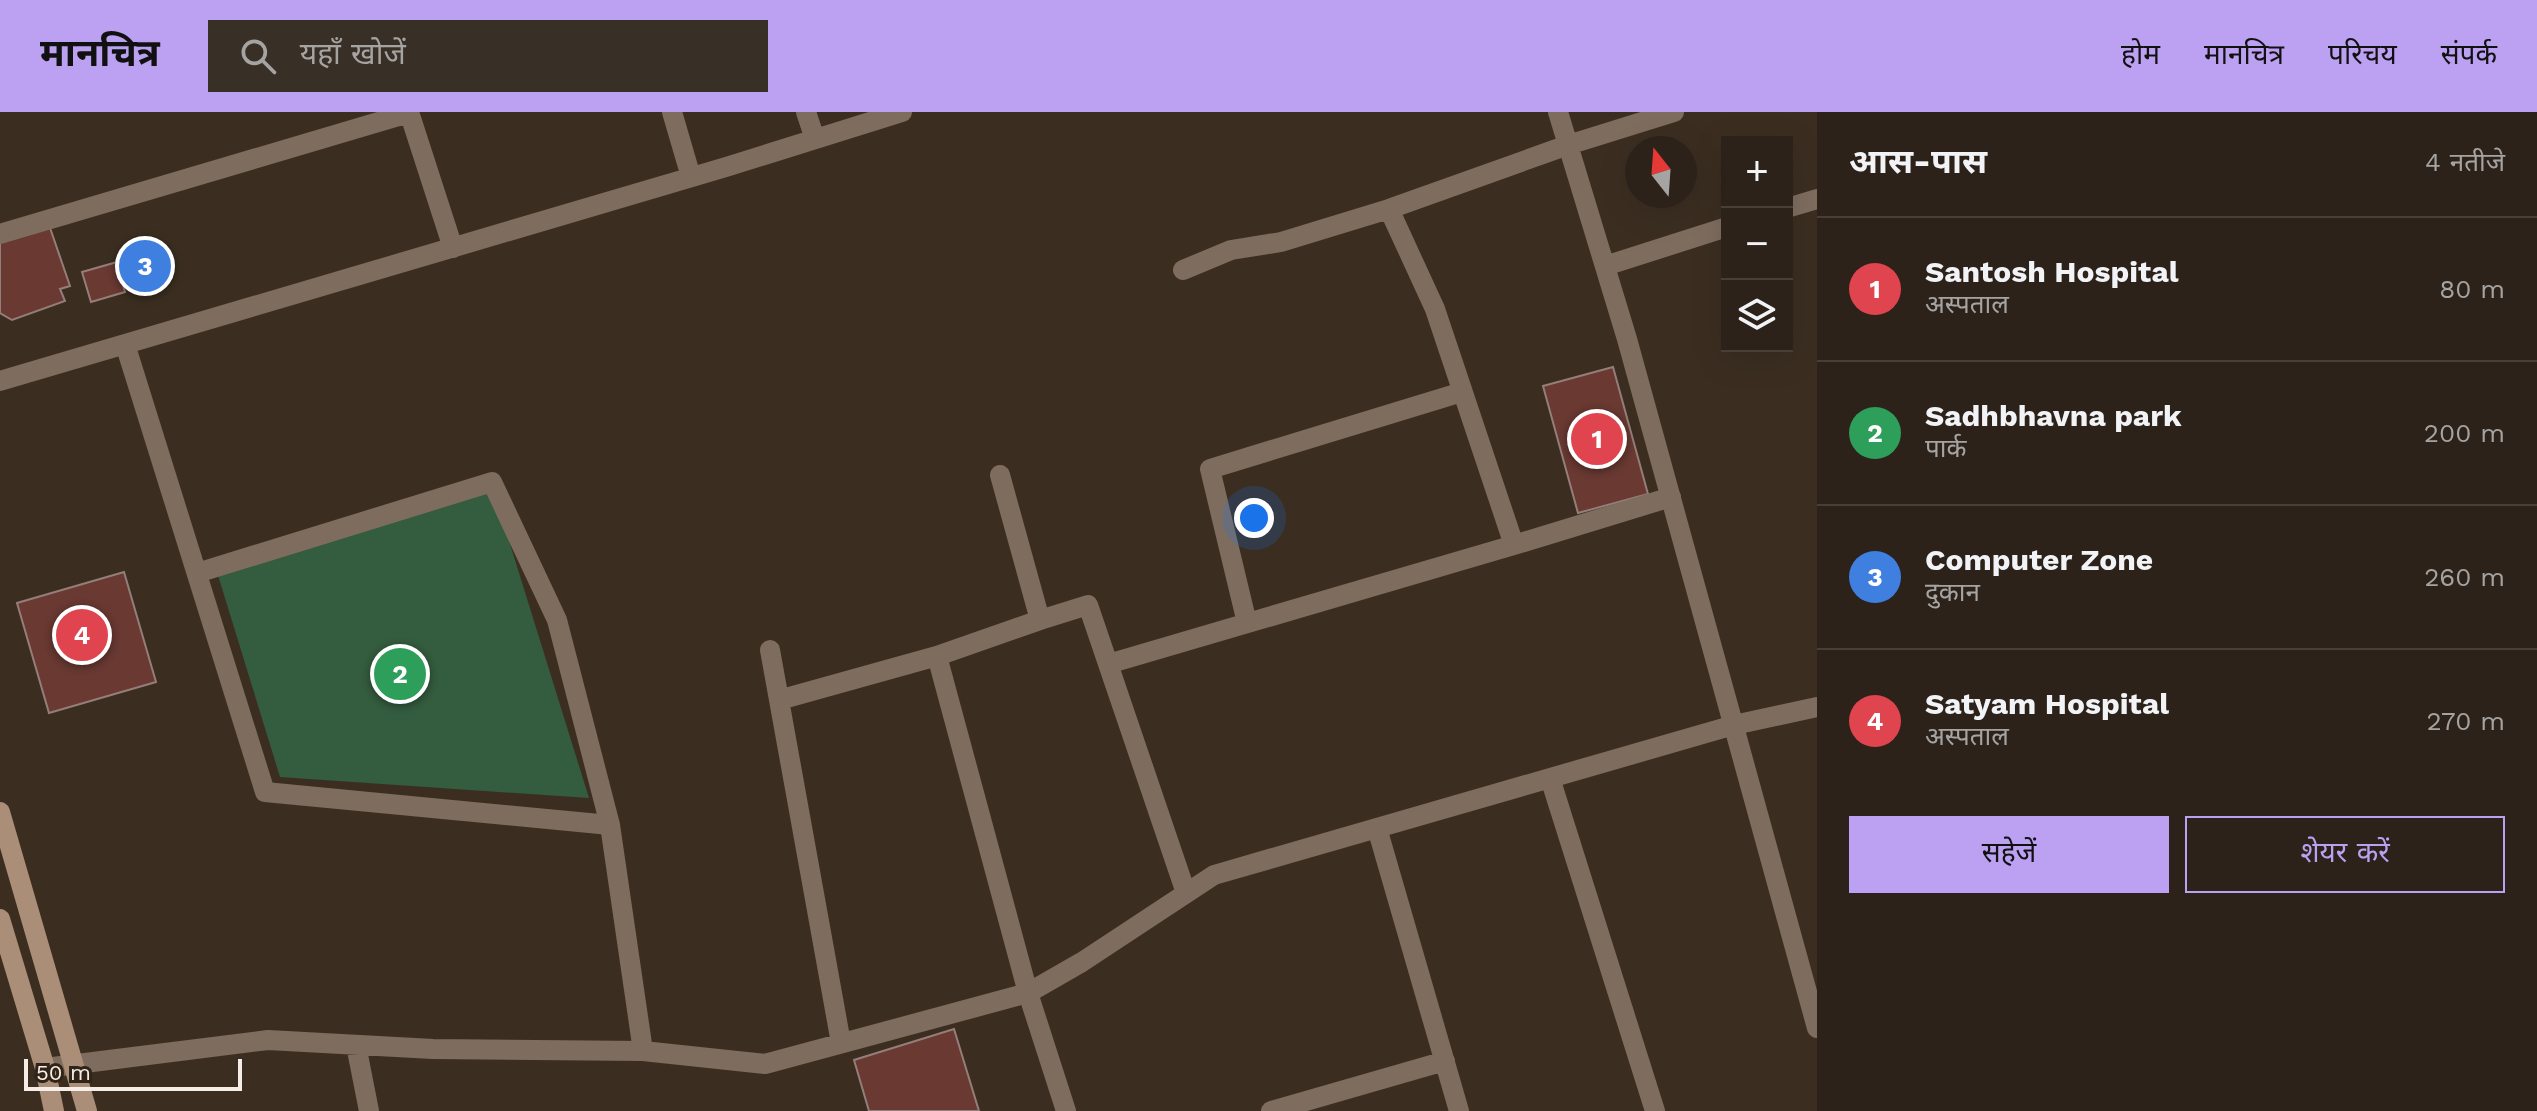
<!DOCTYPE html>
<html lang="hi">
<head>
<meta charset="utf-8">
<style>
	:root { --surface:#2c2219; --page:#382f26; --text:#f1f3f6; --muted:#a6a4a2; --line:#483f38; --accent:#bca0f2 }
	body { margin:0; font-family:"Work Sans","Noto Sans Devanagari",sans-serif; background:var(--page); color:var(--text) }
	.controls { position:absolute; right:24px; top:24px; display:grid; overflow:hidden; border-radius:0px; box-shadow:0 8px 32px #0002 }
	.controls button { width:72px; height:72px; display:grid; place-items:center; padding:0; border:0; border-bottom:2px solid var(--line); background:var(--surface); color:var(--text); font:40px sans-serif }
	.compass { position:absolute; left:1625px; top:24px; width:72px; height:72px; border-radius:50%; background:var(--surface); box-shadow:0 8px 32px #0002; rotate:343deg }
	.scale { position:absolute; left:24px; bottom:20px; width:218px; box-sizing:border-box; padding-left:8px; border:4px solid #f6eee6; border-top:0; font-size:22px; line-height:28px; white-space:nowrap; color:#f6eee6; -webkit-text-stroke:6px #302418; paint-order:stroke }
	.you { position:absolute; left:1254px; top:406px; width:28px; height:28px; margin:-20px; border:6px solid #fff; border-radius:50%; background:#1a73e8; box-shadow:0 0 0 12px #1a73e833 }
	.badge { display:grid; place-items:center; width:52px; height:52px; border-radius:50%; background:var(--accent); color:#fff; font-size:26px; font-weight:700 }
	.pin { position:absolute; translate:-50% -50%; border:4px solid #fff; box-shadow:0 2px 8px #0006 }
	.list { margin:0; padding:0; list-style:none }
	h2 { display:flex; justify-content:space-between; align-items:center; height:104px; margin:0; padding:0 32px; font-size:34px }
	h2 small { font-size:26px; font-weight:400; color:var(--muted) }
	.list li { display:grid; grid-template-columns:52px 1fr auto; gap:24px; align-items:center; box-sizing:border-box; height:144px; padding:0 32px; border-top:2px solid var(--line) }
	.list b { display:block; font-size:30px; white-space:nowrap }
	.list p { margin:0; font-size:26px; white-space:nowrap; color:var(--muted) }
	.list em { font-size:26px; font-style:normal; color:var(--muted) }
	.actions { display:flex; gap:16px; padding:24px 32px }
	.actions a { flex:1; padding:18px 0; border:2px solid var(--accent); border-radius:0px; text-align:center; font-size:28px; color:var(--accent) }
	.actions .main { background:var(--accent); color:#111 }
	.icon { flex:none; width:44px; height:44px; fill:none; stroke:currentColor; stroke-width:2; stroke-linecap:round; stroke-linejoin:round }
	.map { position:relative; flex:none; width:1817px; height:999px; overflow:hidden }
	header { display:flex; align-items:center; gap:48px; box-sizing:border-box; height:112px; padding:0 40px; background:var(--accent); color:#111 }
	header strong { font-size:38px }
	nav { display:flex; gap:44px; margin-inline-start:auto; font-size:28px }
	.search { width:560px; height:72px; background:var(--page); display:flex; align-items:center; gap:20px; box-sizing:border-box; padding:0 28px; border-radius:0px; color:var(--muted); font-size:30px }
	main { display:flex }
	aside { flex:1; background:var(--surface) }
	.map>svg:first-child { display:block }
</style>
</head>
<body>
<header>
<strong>मानचित्र</strong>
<div class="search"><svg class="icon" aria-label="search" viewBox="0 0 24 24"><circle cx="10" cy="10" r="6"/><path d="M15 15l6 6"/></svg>यहाँ खोजें</div>
<nav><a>होम</a><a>मानचित्र</a><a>परिचय</a><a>संपर्क</a></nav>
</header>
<main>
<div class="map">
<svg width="1817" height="999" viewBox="0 0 1817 999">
	<rect width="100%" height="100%" fill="#3b2e21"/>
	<path fill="#345c3e" d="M492 374 589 686 280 665 217 460Z"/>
	<path fill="#693932" stroke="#957e7a" stroke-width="2" d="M48 110 70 174 60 177 65 189 12 208 0 201V126Z
		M150 129 164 172 140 180 126 136Z
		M117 150 125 180 91 190 82 160Z
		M1613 255 1648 382 1578 401 1543 274Z
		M124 460 156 570 49 601 17 491Z
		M954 917 979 999H869L854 948Z"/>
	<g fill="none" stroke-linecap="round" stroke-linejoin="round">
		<path stroke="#7e6d5f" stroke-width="20" d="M409 0 453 136
			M672 0 691 65
			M806 0 815 27
			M1558 0 1627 227 1817 916
			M1787 96 1817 87
			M0 122 409 1
			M1605 154 1727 115
			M1183 158 1231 138 1281 130 1389 97 1568 33 1674 0
			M125 232 265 680 610 713 557 508 492 370 197 461
			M0 269 726 55 902 0
			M1000 363 1040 508 937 544 1028 881 1066 999
			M1514 433 1671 385
			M1040 508 1088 493 1186 781
			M1247 511 1210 357 1462 280
			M770 538 841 931
			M1108 552 1514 433 1435 197 1389 97
			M779 588 937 544
			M1550 666 1655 999
			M610 713 643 939
			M1377 716 1459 999
			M356 933 369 999
			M45 956 268 928 433 937 643 939 765 952 1028 881 1082 850 1214 763 1734 613 1817 595
			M1271 999 1445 949"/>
		<path stroke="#aa8e77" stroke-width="20" d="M0 700 87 999
			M0 807 45 956 54 999"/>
	</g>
</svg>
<div class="controls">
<button>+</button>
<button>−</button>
<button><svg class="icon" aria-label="layers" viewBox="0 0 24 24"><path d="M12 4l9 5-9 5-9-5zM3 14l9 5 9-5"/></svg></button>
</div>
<svg class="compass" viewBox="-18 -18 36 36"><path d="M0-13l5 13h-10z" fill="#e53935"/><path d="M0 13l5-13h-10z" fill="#a6a4a2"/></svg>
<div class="scale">50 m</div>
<div class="you"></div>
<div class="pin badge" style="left:1597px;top:327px;background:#e0444e">1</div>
<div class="pin badge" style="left:400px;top:562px;background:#2e9e5b">2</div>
<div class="pin badge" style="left:145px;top:154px;background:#3f7fe0">3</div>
<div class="pin badge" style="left:82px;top:523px;background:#e0444e">4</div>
</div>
<aside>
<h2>आस-पास<small>4 नतीजे</small></h2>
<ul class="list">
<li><span class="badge" style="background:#e0444e">1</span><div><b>Santosh Hospital</b><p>अस्पताल</p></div><em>80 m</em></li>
<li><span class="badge" style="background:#2e9e5b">2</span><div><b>Sadhbhavna park</b><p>पार्क</p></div><em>200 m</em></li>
<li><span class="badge" style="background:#3f7fe0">3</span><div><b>Computer Zone</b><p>दुकान</p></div><em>260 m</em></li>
<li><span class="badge" style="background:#e0444e">4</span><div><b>Satyam Hospital</b><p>अस्पताल</p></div><em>270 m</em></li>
</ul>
<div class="actions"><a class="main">सहेजें</a><a>शेयर करें</a></div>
</aside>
</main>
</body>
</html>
